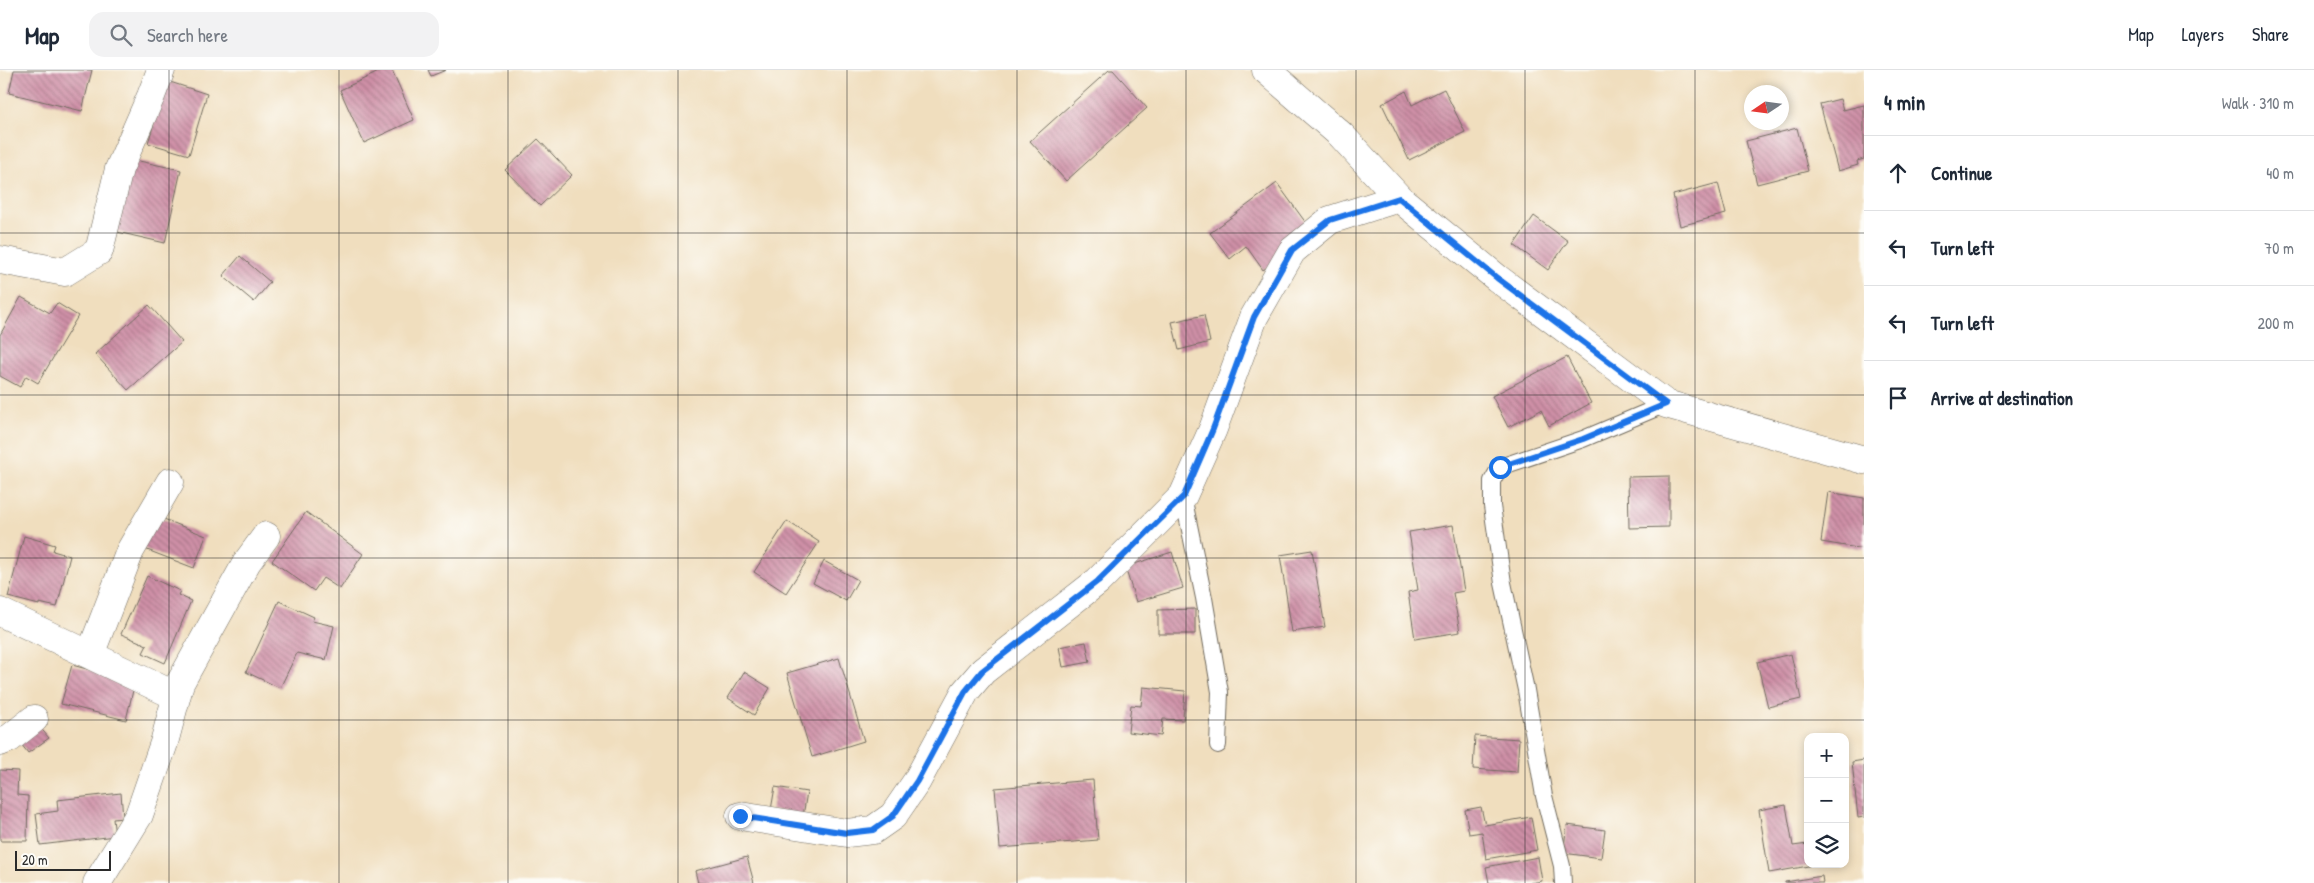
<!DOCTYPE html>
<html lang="en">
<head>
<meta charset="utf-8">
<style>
	:root { --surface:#fff; --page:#f2f2f3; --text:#1f2937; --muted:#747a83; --line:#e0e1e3 }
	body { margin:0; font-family:"Patrick Hand",sans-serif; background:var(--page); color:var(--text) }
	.controls { position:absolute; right:15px; bottom:15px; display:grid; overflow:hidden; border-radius:10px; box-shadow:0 2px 8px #0003 }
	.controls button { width:45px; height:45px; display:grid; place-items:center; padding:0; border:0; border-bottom:1px solid var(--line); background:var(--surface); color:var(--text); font:25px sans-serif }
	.compass { position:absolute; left:1744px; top:15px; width:45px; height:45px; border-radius:50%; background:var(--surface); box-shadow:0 2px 8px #0003; rotate:257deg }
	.scale { position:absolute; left:15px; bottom:12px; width:96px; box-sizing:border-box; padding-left:5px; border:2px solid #2b2b2b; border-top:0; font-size:14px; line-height:18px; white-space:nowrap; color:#2b2b2b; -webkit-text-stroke:4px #fdfcf7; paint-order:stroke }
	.stop { position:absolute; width:15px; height:15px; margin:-11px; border:4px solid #1a73e8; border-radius:50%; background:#fff }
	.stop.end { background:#1a73e8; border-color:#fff; box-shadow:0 1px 5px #0008 }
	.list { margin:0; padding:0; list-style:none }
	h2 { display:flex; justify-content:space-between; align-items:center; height:65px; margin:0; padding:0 20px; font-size:21px }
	h2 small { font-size:16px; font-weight:400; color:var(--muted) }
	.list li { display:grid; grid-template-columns:32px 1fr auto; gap:15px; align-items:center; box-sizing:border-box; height:75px; padding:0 20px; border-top:1px solid var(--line) }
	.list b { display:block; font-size:19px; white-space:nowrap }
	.list em { font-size:16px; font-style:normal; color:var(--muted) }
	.icon { flex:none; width:28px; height:28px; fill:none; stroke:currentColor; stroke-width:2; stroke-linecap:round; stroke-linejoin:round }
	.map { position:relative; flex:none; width:1864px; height:813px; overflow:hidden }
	header { display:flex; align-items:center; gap:30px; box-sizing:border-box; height:70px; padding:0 25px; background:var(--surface); border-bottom:1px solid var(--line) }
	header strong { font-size:24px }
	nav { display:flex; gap:28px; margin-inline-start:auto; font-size:18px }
	.search { width:350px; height:45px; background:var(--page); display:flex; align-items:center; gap:12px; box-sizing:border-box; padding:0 18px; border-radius:15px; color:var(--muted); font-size:19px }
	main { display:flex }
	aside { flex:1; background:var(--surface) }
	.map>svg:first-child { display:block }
</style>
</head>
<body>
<header>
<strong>Map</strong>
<div class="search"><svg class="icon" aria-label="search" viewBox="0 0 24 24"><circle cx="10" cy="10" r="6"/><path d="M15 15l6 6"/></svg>Search here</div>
<nav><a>Map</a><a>Layers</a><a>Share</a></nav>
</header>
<main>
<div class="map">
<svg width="1864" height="813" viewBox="0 0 1864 813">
	<defs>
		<pattern id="building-back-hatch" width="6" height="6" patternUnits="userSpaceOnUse" patternTransform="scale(1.25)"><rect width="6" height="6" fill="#cf90a7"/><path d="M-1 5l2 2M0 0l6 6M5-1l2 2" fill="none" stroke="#a87688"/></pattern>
	</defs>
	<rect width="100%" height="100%" fill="#fdfcf7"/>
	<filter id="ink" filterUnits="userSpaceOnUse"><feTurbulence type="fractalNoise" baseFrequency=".02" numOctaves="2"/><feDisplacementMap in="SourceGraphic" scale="10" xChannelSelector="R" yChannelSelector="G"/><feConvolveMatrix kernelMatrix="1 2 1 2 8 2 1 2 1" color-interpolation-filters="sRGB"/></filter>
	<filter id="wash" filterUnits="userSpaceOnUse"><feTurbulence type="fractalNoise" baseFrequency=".0096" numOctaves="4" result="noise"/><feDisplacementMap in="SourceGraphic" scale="20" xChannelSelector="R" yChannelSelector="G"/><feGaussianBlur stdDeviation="1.12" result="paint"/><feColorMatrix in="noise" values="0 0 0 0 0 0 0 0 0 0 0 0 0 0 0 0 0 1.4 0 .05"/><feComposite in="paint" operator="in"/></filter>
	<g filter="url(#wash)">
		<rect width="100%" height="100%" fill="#f0debe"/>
		<g id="blocks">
			<path fill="url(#building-back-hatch)" d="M14 0H92L82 41 9 23Z
				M383 0H392L414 50 364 73 340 20Z
				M428 0H446L431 6Z
				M1109 0H1113L1147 38 1066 111 1030 71Z
				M167 11 207 24 189 85 148 73Z
				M1444 19 1465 62 1409 90 1382 34 1406 21 1412 35Z
				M1840 29 1843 40 1864 35V89L1857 91 1858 95 1838 101 1820 34Z
				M1797 58 1808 101 1757 114 1746 71Z
				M538 69 572 105 540 136 505 100Z
				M130 89 181 100 165 173 113 161Z
				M1277 113 1314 164 1263 200 1246 176 1230 189 1210 163Z
				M1718 113 1726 144 1680 156 1673 125Z
				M1534 146 1568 171 1548 200 1514 175Z
				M240 186 270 212 254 232 223 206Z
				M21 227 50 243 57 233 78 246 38 313 26 306 20 317 0 306V265Z
				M149 235 182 272 128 320 95 284Z
				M1204 245 1210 272 1179 280 1172 252Z
				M1567 287 1591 333 1549 356 1541 340 1508 357 1492 326Z
				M1669 406V457L1629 458 1628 407Z
				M1828 422 1864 428V479L1821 472Z
				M306 442 363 484 340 519 323 508 314 521 272 491Z
				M154 445 206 466 194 498 142 478Z
				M787 451 819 472 786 523 754 502Z
				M1453 455 1464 521 1453 523 1460 562 1415 569 1408 522 1418 520 1409 462Z
				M24 466 55 475 53 481 70 486 57 537 39 533V535L8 527Z
				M1312 480 1325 557 1292 562 1280 485Z
				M1172 482 1183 518 1136 532 1125 497Z
				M824 491 858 510 846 531 813 513Z
				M147 506 180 521 178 525 191 531 165 593 143 583 147 575 121 564Z
				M279 531 314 547 312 551 334 556 326 590 297 583 280 618 246 602Z
				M1195 539V564H1158V540Z
				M1086 572 1090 592 1063 597 1059 577Z
				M1791 584 1801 629 1768 637 1757 592Z
				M839 588 864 671 812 687 787 603Z
				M72 595 135 612 126 650 61 634Z
				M744 602 770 618 754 645 728 628Z
				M1143 617 1185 621 1183 650 1163 649 1161 666 1128 662 1131 635 1141 636Z
				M38 655 49 668 28 683 18 670Z
				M1475 666 1519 669 1517 702 1473 699Z
				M1864 690V747L1858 748 1852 692Z
				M0 700 18 701 17 725 28 726 27 771H0Z
				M1093 710 1098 770 1000 778 995 718Z
				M775 717 807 722 803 746 771 740Z
				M121 723 123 748 113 749 115 766 40 775 36 744 58 741 57 730Z
				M1786 735 1793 776 1808 774V794L1814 795 1769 803 1759 740Z
				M1481 737 1485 755 1531 747 1537 780 1486 789 1482 762 1469 764 1465 740Z
				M1567 755 1605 760 1601 788 1563 783Z
				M747 787 754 813H698L695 801Z
				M1538 787 1542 811 1530 813H1489L1486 797Z
				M1822 806 1823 813H1785V812Z"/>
		</g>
	</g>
	<g filter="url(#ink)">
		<use href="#blocks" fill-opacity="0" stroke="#706a5e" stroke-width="1"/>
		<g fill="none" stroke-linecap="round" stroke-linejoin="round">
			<g stroke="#706a5e" stroke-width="18">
				<path id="service" d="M1183 426 1204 528 1220 622 1218 675
					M1563 813 1562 796 1544 726 1526 620 1503 513 1492 436V411L1500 397 1583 369 1666 334"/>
			</g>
			<g stroke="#706a5e" stroke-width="29">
				<path id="minor" d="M1266 0 1341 65 1399 128 1497 208 1666 334 1864 390
					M0 190 65 202 99 181 119 99 151 26 161 0
					M0 542 176 626
					M90 585 130 481 170 412
					M0 672 10 668 34 649
					M740 746 847 763 873 760 893 746 917 711 965 622 983 601 1098 511 1183 426 1213 359 1254 247 1292 181 1330 150 1399 128
					M97 813 139 745 164 673 180 613 247 492 266 466"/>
			</g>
			<use href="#service" stroke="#fff" stroke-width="16"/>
			<use href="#minor" stroke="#fff" stroke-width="28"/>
		</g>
	</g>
	<g fill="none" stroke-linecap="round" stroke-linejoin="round" filter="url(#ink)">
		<path stroke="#1a73e8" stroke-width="6" d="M740 746 847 763 873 760 893 746 917 711 965 622 982 601 1098 511 1184 426 1213 359 1254 247 1292 180 1330 150 1399 128 1497 208 1666 334 1583 369 1500 397"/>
	</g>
	<path fill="none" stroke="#2b2b2b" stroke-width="1" stroke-opacity="0.55" d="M169 0V813M339 0V813M508 0V813M678 0V813M847 0V813M1017 0V813M1186 0V813M1356 0V813M1525 0V813M1695 0V813M0 163H1864M0 325H1864M0 488H1864M0 650H1864"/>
</svg>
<div class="controls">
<button>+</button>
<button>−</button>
<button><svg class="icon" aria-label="layers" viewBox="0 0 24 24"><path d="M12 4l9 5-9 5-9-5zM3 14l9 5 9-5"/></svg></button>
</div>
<svg class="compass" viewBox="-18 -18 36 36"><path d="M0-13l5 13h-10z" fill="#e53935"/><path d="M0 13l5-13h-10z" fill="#747a83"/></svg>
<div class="scale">20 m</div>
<div class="stop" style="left:1500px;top:397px"></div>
<div class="stop end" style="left:740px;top:746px"></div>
</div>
<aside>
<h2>4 min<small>Walk · 310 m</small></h2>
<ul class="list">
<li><svg class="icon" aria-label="ahead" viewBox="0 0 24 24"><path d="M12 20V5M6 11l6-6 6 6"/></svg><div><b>Continue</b></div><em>40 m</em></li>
<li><svg class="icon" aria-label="left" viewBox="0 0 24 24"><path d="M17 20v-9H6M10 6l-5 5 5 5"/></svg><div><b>Turn left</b></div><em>70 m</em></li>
<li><svg class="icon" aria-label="left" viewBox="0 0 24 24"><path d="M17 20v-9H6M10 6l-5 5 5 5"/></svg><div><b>Turn left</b></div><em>200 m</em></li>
<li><svg class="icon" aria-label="arrive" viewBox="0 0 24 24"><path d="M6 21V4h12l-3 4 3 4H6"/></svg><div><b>Arrive at destination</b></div></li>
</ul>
</aside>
</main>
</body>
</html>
